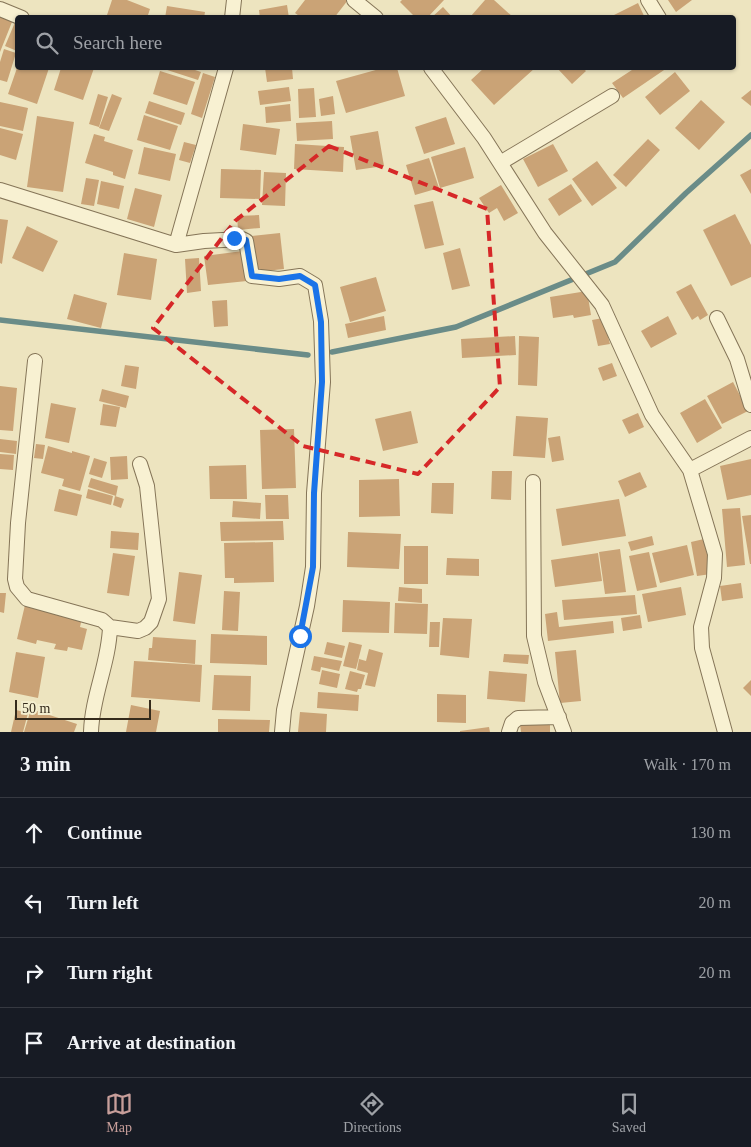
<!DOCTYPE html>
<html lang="en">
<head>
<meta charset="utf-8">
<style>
	:root { --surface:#171b24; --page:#20242c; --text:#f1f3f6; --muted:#9ea1a6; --line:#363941; --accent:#c79e9a }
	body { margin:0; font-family:Georgia,serif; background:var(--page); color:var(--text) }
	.scale { position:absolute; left:15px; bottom:12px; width:136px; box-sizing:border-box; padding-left:5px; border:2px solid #352b1c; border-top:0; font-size:14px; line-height:18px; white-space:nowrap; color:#352b1c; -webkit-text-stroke:4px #f4eecf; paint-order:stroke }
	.stop { position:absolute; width:15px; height:15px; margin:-11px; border:4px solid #1a73e8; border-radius:50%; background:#fff }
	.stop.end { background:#1a73e8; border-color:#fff; box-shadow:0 1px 5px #0008 }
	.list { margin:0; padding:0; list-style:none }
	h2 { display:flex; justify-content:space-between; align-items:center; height:65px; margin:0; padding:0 20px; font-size:21px }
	h2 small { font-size:16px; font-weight:400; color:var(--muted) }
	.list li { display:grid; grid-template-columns:32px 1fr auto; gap:15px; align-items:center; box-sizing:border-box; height:70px; padding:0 20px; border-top:1px solid var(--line) }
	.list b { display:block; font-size:19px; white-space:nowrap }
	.list em { font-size:16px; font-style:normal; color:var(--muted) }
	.icon { flex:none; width:28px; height:28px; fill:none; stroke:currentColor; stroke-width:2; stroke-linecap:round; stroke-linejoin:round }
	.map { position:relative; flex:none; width:751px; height:732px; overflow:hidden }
	.search { position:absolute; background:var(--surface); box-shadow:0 1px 4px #0004; left:15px; right:15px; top:15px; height:55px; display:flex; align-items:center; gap:12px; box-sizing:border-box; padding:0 18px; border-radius:5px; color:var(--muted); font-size:19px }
	.sheet { height:345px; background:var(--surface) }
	nav { display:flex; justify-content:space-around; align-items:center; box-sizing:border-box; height:70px; border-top:1px solid var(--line); background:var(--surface); font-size:14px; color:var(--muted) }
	nav a { display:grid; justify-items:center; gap:2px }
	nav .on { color:var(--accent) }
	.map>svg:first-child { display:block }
</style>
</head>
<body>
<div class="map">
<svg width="751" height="732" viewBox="0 0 751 732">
	<rect width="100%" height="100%" fill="#ede4bf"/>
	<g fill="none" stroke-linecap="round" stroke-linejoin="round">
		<path stroke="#6a8c88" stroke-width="5.5" d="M0 320 308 355
			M332 352 456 327 615 262 686 193 751 135"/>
	</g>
	<path fill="#caa376" d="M112 0H127L150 9 147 18H106Z
		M305 0H348L334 18H302L295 13Z
		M402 0H444L427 18H416L400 2Z
		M485 0H494L514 18H472L471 16Z
		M668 0H692L676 12Z
		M638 3 645 18H608Z
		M287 5 289 18H260L259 10Z
		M167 6 205 12 204 18H165Z
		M443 7 453 18H431Z
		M0 11 14 17 0 52Z
		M16 20H18L17 51 5 46Z
		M4 49 16 53 7 82 0 80V62Z
		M17 68H49L37 104 8 94Z
		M61 68H94L83 100 54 90Z
		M161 68H189L201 72 198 80Z
		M265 68H292L293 79 267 82Z
		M383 68H397L405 96 346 113 336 81Z
		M484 68H535L494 105 471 80Z
		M557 68H583L586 71 572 84Z
		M635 68H667L623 98 612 83Z
		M160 71 195 82 187 105 153 94Z
		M675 72 690 91 660 115 645 97Z
		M203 73 215 77 202 118 191 114Z
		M289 87 291 101 260 105 258 91Z
		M314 88 316 117 299 118 298 89Z
		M751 90V106L741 98Z
		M98 94 108 97 99 127 89 124Z
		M112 94 122 98 109 131 99 128Z
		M333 96 335 114 321 116 319 99Z
		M701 100 725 122 699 150 675 128Z
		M149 101 185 113 181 125 145 113Z
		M0 102 28 108 23 131 0 126Z
		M290 104 291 121 266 123 265 107Z
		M144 115 178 126 170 150 137 140Z
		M37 116 74 122 63 192 27 187Z
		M446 117 455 144 424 154 415 127Z
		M332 121 333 139 297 141 296 123Z
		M243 124 280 129 276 155 240 150Z
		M0 128 23 134 16 160 0 155Z
		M378 131 384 166 356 170 350 136Z
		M94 134 105 137 104 141 133 150 125 179 113 175V172L85 163Z
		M648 139 660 150 626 187 613 175Z
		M184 142 196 145 190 163 179 160Z
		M295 144 344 147 343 172 294 169Z
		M553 144 568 171 538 187 523 159Z
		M144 147 176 154 170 181 138 174Z
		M465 147 474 178 440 188 431 157Z
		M429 158 439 188 415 195 406 165Z
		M597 161 617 188 592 206 572 179Z
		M221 169 261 170 260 199 220 198Z
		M751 169V194L740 175Z
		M264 172 286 173 285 206 262 205Z
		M86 178 99 180 94 206 81 204Z
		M101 181 124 186 119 209 97 204Z
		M571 184 582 201 559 216 548 199Z
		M501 185 518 213 504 221 497 208 489 213 479 198Z
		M135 188 162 195 154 227 127 219Z
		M433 201 444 245 425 249 414 205Z
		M735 214 751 245V277L731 286 703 230Z
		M259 215 260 228 238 230 237 216Z
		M0 219 8 220 2 264 0 263Z
		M27 226 58 241 43 272 12 258Z
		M280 233 284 269 256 272 252 236Z
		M460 248 470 286 452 290 443 253Z
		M243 251 247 281 208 285 204 256Z
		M124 253 157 259 151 300 117 295Z
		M199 258 201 291 187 293 185 259Z
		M376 277 386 311 350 322 340 287Z
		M691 284 708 315 700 320 698 316 692 320 676 292Z
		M587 291 591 315 574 318 573 315 553 318 550 297Z
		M74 294 107 303 101 328 67 319Z
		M227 300 228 326 214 327 212 301Z
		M384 316 386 330 348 338 345 324Z
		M668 316 677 334 651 348 641 331Z
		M603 318 610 344 598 346 592 320Z
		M515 336 516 355 462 358 461 339Z
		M519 336 539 337 537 386 518 385Z
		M612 363 617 376 603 381 598 368Z
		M125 365 139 367 136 389 121 386Z
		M733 382 748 411 722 424 707 396Z
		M0 386 17 388 13 431 0 430Z
		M102 389 129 396 126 408 99 401Z
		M705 399 722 428 697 443 680 413Z
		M51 403 76 408 69 443 45 438Z
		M103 404 120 407 116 427 100 425Z
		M411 411 418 443 383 451 375 419Z
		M638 413 644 427 629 434 622 420Z
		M516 416 548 418 545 458 513 456Z
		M294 429 296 488 262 489 260 430Z
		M560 436 564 460 552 462 548 438Z
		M0 439 17 441 16 454 0 452Z
		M36 444 45 445 43 459 34 458Z
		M48 446 72 453V451L90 456 80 491 62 486 64 479 41 473Z
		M0 454 14 455 13 470 0 469Z
		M127 456 128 479 111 480 110 457Z
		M94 458 107 462 102 478 89 474Z
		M751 459V495L727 500 720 466Z
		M246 465 247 499H210L209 466Z
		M492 471H512L511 500 491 499Z
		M640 472 647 487 625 497 618 481Z
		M91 478 118 486 116 496 88 487Z
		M399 479 400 516 359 517V480Z
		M432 483H454L453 514 431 513Z
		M59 489 82 495 77 516 54 511Z
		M88 489 113 496 111 505 86 498Z
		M265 495H288L289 519H266Z
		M115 496 124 499 121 508 113 505Z
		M619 499 626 536 562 546 556 509Z
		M233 501 261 503 260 519 232 517Z
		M740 508 745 565 727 567 722 509Z
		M751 515V564H750L742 516Z
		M283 521 284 540 221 541 220 522Z
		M111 531 139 533 138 550 110 548Z
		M348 532 401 534 399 569 347 567Z
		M652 536 654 545 631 551 628 542Z
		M704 539 711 574 697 576 691 542Z
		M273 542 274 582 234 583V578H225L224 543Z
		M687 545 694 575 660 583 652 553Z
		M404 546H428V584H404Z
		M620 549 626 592 605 594 599 552Z
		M649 552 657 587 637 591 629 556Z
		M113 553 135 556 129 596 107 593Z
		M598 553 602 581 555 587 551 560Z
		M447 558 479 559V576L446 575Z
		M179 572 202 575 195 624 173 621Z
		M741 583 743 598 722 601 720 586Z
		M399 587 422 589V603L398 601Z
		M681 587 686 615 648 622 642 594Z
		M224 591 240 592 238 631 222 630Z
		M0 593H6L4 613 0 612Z
		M635 595 637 614 564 620 562 600Z
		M343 600 390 602 389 633 342 632Z
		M395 603 428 604 427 634 394 633Z
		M25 605 82 618 80 627 87 629 82 650 68 647 67 651 54 649 56 644 37 640 36 644 17 639Z
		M557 612 559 627 613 621 614 633 548 641 545 614Z
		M640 615 642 628 623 631 621 618Z
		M443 618 472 619 469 658 440 655Z
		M430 622H440L439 647H429Z
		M211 634 267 636V665L210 663Z
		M153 637 196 640 195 664 148 660 149 648H152Z
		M327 642 345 646 342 658 324 654Z
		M349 642 362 645 356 669 343 666Z
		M369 649 383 653 375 687 365 685 368 673 357 670 359 659 366 661Z
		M576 650 581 701 560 703 555 652Z
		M16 652 45 657 38 698 9 692Z
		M504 654 529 655 528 664 503 662Z
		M314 656 342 661 339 671 321 667 320 672 311 670Z
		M134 661 202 665 200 702 131 697Z
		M322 670 340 674 337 688 319 684Z
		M350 671 365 675 361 689H358L357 692 345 689Z
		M489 671 527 674 525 702 487 699Z
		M214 675 251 676 250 711 212 710Z
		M751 680V696L743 688Z
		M318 692 359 695 358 711 317 708Z
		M437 694 466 695V723L437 722Z
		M131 705 160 711 156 732H126Z
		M31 709 77 724 74 732H24Z
		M16 710 28 713 23 732H11Z
		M300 712 327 714 326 732H298Z
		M218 719 270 720 269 732H218Z
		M550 723V732H521L520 724Z
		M489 727 490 732H460V731Z"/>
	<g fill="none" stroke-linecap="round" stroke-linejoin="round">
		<g stroke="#857558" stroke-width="16">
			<path id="minor" d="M354 0 376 18
				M648 0 659 18
				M0 9 22 18
				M232 18 234 0
				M431 68 484 138 545 233 602 305 652 415 690 470 715 554 714 578 701 627 702 648 725 732
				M500 163 612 96
				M0 190 176 245 204 241 242 239 246 241 252 276 279 279 300 276 315 285 321 321 323 382 314 493 313 567 307 606 284 710 282 732
				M176 245 226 68
				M717 318 737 359 751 405
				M35 361 18 523 15 579 17 587 27 599 102 620 110 627C109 663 92 696 91 732
				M690 470 751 438
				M533 482 534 636 545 682 564 732
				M110 627 138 631 145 628 151 622 159 599 147 486 140 464
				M509 732 512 723 518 718 559 717"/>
		</g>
		<use href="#minor" stroke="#f8f1d2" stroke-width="14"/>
	</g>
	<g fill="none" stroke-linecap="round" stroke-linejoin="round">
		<path stroke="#1a73e8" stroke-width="6" d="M234 238 246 240 252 276 279 279 300 276 315 285 321 322 322 382 314 493 313 567 300 636"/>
	</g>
	<path fill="none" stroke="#d62828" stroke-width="4" stroke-dasharray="10 6" stroke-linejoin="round" d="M329 146 487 209 500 387 418 474 303 446 153 328 235 221Z"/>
</svg>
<div class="scale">50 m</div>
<div class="stop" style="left:300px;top:636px"></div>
<div class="stop end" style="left:234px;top:238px"></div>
<div class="search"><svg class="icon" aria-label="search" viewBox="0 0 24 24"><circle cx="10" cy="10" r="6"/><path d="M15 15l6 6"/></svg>Search here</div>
</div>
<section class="sheet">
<h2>3 min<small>Walk · 170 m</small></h2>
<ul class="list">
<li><svg class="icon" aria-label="ahead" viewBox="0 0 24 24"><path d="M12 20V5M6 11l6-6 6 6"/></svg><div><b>Continue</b></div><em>130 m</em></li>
<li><svg class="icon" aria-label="left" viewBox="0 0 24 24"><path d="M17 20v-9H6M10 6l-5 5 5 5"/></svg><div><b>Turn left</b></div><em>20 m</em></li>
<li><svg class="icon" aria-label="right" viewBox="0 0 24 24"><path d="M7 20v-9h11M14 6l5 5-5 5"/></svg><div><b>Turn right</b></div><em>20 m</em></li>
<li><svg class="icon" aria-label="arrive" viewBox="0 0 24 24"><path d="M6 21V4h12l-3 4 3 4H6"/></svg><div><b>Arrive at destination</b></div></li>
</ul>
</section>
<nav>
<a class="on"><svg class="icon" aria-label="map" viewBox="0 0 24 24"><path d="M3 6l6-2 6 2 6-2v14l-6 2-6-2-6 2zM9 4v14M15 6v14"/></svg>Map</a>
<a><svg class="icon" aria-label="directions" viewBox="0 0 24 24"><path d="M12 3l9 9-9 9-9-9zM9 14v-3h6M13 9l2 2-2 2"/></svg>Directions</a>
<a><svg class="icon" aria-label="saved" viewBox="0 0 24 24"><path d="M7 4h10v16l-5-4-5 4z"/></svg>Saved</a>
</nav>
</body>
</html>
